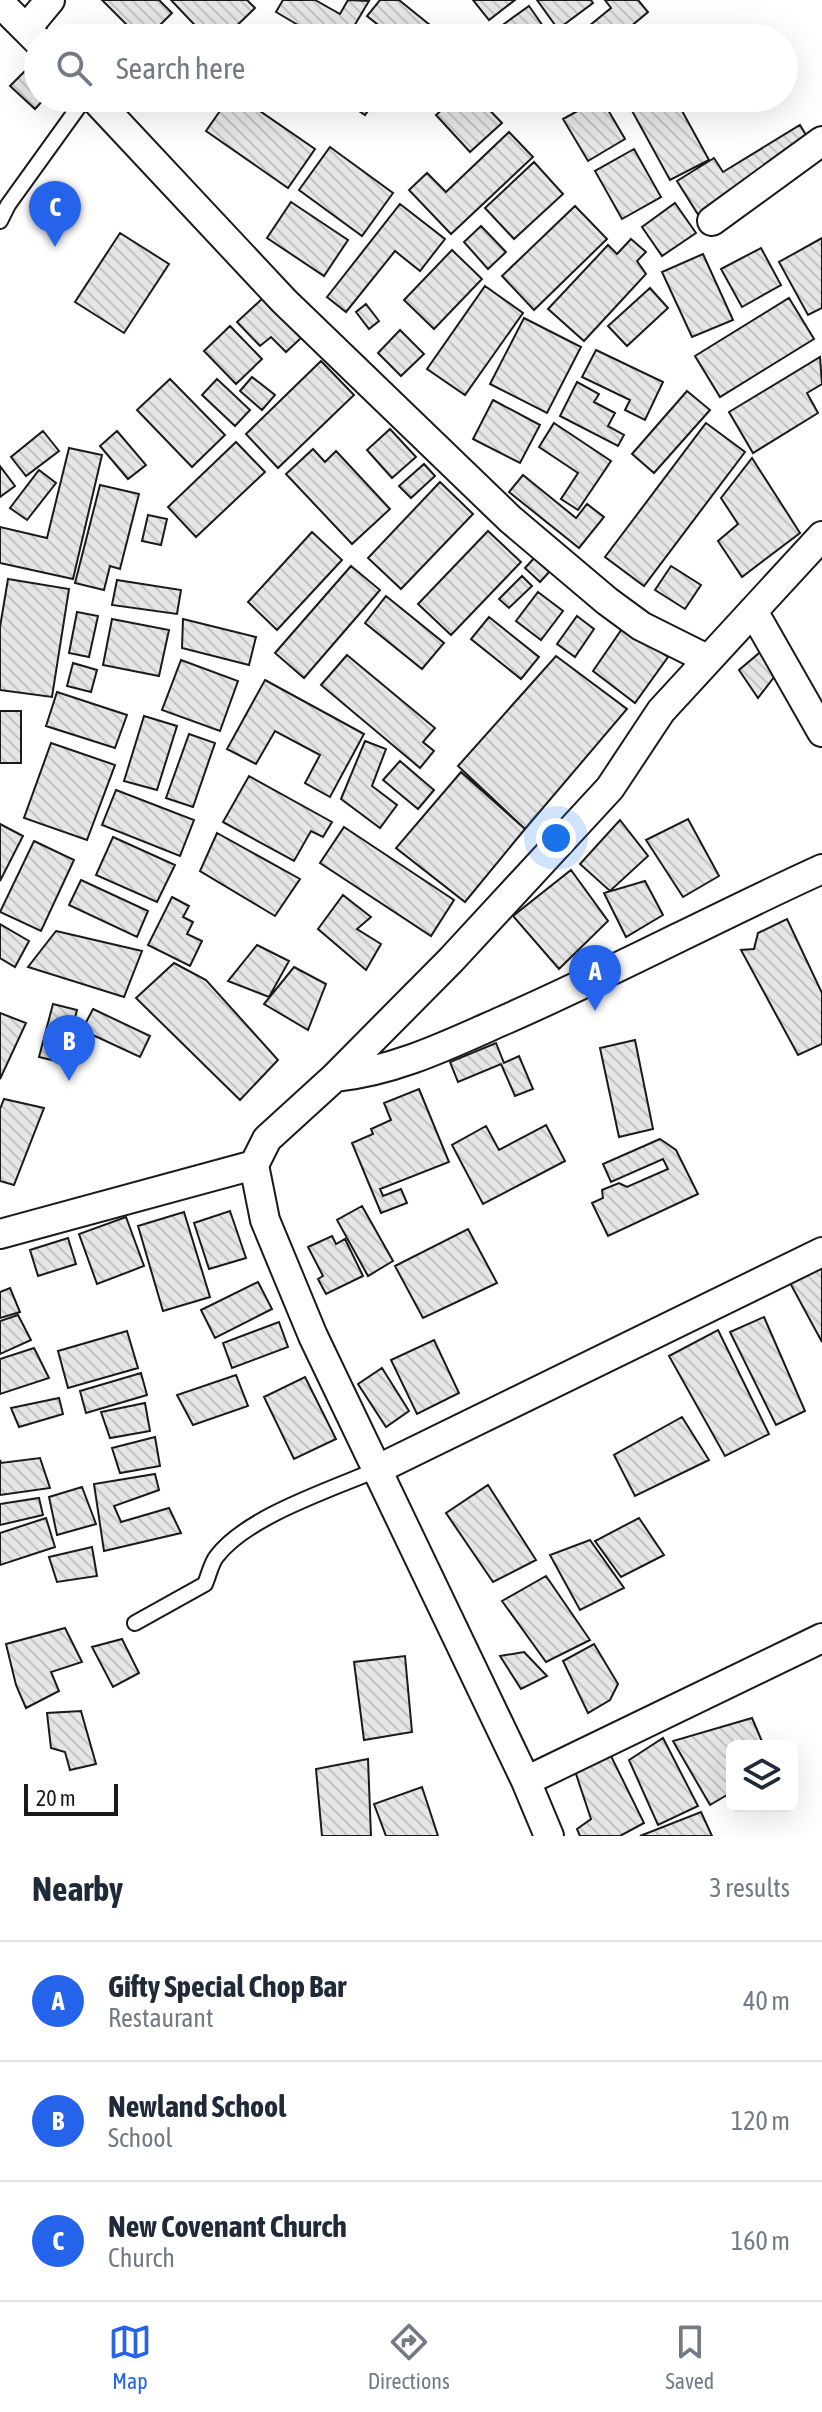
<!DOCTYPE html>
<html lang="en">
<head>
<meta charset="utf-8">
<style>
	:root { --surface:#fff; --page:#f2f2f3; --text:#1f2937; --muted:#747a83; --line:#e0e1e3; --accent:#2563eb }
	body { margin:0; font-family:"Asap Condensed",sans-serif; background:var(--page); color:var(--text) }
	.controls { position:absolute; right:24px; bottom:24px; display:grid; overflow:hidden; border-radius:12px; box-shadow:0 8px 32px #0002 }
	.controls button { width:72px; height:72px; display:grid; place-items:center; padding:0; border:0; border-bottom:2px solid var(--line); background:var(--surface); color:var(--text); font:40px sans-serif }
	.scale { position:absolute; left:24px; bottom:20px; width:94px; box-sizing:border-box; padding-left:8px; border:4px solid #1a1a1a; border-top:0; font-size:22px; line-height:28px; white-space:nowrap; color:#1a1a1a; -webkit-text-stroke:6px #fff; paint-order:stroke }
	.you { position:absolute; left:556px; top:838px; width:28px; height:28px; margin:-20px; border:6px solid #fff; border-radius:50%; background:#1a73e8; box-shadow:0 0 0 12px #1a73e833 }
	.badge { display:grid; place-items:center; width:52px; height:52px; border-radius:50%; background:var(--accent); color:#fff; font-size:26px; font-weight:700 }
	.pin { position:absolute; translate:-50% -66px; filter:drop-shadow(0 2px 4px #0008) }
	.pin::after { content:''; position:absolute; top:42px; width:28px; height:24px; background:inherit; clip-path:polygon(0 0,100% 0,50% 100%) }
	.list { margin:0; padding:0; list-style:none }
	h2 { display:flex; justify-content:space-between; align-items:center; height:104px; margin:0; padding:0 32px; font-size:34px }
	h2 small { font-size:26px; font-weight:400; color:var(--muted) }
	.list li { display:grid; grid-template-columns:52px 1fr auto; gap:24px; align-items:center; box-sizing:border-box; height:120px; padding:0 32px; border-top:2px solid var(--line) }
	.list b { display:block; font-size:30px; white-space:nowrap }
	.list p { margin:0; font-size:26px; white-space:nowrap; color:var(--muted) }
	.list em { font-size:26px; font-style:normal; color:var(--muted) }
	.icon { flex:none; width:44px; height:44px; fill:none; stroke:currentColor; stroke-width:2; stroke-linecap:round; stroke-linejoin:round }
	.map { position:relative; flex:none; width:822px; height:1836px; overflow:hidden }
	.search { position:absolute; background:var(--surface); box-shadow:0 8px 32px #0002; left:24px; right:24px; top:24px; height:88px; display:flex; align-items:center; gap:20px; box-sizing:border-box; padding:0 28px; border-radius:44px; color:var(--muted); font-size:30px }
	.sheet { height:464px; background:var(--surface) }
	nav { display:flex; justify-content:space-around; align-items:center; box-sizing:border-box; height:112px; border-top:2px solid var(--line); background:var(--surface); font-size:22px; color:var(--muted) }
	nav a { display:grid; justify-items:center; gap:4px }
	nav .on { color:var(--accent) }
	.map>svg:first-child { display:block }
</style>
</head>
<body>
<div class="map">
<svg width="822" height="1836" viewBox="0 0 822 1836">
	<defs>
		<pattern id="building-back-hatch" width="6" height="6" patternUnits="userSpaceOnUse" patternTransform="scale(2)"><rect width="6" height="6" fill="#e6e6e6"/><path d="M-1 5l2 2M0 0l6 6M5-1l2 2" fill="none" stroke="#c5c5c5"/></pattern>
	</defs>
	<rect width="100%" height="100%" fill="#fff"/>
	<path fill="url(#building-back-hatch)" stroke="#1a1a1a" stroke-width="2" d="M102 0H159L172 13 147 38H140Z
		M171 0H247L255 8 224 38H207Z
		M283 0H315L340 14 348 0 369 1 347 38H320L276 12Z
		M380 0H399L446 38H374L382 28 367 16Z
		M473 0H515L489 20Z
		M537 0H591L593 3 558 29Z
		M605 0H638L648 12 617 38H580L578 35 611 8Z
		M529 6 543 26 527 38H503L497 29Z
		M26 70 38 81V98H45L35 109 10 86Z
		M229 98H241L315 149 288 188 206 131Z
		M340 98H377L365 115Z
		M455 98H478L502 123 470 152 436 115Z
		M601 98 625 139 588 161 563 119Z
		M625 98H675L709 160 670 180Z
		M800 125 812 145 699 216 677 181 714 158 723 172Z
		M509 132 533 157 451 234 409 190 427 173 446 192Z
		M330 147 393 193 362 236 299 190Z
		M634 149 661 197 622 219 595 171Z
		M534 162 563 194 514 239 485 208Z
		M291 202 348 240 324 276 267 238Z
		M675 203 696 233 662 256 642 227Z
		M400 204 445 239 420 271 395 251 346 312 327 297Z
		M575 206 607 239 534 310 502 276Z
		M481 226 506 252 488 269 464 242Z
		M120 233 169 264 124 333 75 302Z
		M822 238V308L808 315 779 262Z
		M631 239 646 252 637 261 646 274 584 341 548 309 608 245 617 254Z
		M761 248 781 285 742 307 721 269Z
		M452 250 482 279 434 329 404 300Z
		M703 254 733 320 692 337 662 272Z
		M485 286 523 313 465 395 427 369Z
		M650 288 668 308 627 346 608 326Z
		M263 298 301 338 286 352 271 337 260 346 237 322Z
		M789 298 814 339 720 397 695 356Z
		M366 304 379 321 369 329 356 312Z
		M524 318 581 347 547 413 490 384Z
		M230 326 262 359 236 384 204 351Z
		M400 330 424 354 401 376 378 353Z
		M596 350 663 382 645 420 625 410 630 400 582 377Z
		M820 357 822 384 807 393 818 413 753 453 729 412Z
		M321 361 354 395 278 468 246 434Z
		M252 377 275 395 262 410 240 391Z
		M170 379 225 435 192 467 137 410Z
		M217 379 250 410 235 426 202 395Z
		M577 382 599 394 594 402 615 413 608 426 624 435 618 446 560 416Z
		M687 391 710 410 654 473 632 454Z
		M493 400 540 425 520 463 473 439Z
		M554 423 611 461 578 510 561 499 578 473 539 447Z
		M706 423 745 452 644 586 605 557Z
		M390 429 416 457 392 478 367 450Z
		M43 431 59 451 26 476 11 457Z
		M117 431 146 465 128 479 100 446Z
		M236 442 265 472 196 537 168 507Z
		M69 448 102 455 73 579 0 563V527L47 538Z
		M313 449 325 462 336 451 390 509 352 544 286 474Z
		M752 458 800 533 742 577 718 541 738 524 721 498Z
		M424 464 435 476 411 498 399 486Z
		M0 466 15 486 0 497Z
		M39 470 56 483 27 520 10 508Z
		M523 475 576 518 587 504 604 517 579 548 509 492Z
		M440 482 473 514 401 589 368 558Z
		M100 485 139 494 120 569 110 566 104 590 75 583Z
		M148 515 167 519 161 545 142 541Z
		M488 531 521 562 451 635 418 604Z
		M312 532 342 560 277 630 248 602Z
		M536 556 551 570 540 582 525 568Z
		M351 566 380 590 304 678 275 653Z
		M671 566 701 585 685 609 655 590Z
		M522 576 532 586 509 608 499 599Z
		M8 579 69 589 52 697 0 690V627Z
		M117 580 181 590 177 614 112 605Z
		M538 592 563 611 541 640 516 621Z
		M386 596 444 643 422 669 365 623Z
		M77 612 98 616 89 657 69 653Z
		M577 616 594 629 575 657 557 644Z
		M489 617 539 657 521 679 471 639Z
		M112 619 169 630 159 676 103 665Z
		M183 619 256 637 249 665 182 648Z
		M624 626 668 657 635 703 593 671Z
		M765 648 781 668 758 698 739 670Z
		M347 655 435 728 423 742 434 751 420 768 321 685Z
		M556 656 627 709 525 829 458 766Z
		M181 660 238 681 220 731 162 710Z
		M73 663 97 670 91 692 67 686Z
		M265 680 364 734 330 797 305 783 320 755 275 731 256 764 227 749Z
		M57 692 127 715 115 748 46 726Z
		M0 711H21V763H0Z
		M144 716 177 726 157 790 124 781Z
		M189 734 215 743 193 807 166 798Z
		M365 741 386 749 372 786 397 805 380 828 341 799Z
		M51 743 115 765 87 840 24 818Z
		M400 761 434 790 418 809 383 780Z
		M461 772 525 829 465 902 396 848Z
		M249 776 332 822 323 837 311 831 294 861 223 822Z
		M116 790 194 820 180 856 102 825Z
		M688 819 719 876 683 897 646 840Z
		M620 820 648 856 610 891 580 864Z
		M0 824 23 836 0 881Z
		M344 827 454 900 431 936 320 863Z
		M217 833 300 879 275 916 200 871Z
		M113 837 175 865 157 902 96 875Z
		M34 841 74 860 41 931 0 912Z
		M571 870 608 921 559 969 513 916Z
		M81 880 148 911 137 937 69 905Z
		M645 881 663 915 626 937 604 893Z
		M343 895 371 917 357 929 381 944 366 970 318 929Z
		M172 897 189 906 183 917 193 922 187 934 202 941 190 966 148 945Z
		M787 919 822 993V1044L798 1055 741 950 754 949 758 933Z
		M0 924 29 941 15 967 0 958Z
		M56 931 142 951 124 997 28 967Z
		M257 945 289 961 269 997 228 981Z
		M174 963 206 980 278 1060 240 1100 136 998Z
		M294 967 326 984 308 1030 264 1004Z
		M53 1004 77 1010 64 1063 39 1057Z
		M93 1009 150 1036 140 1057 82 1030Z
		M0 1013 26 1023 0 1079Z
		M635 1040 653 1129 619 1137 600 1048Z
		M496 1043 504 1063 519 1056 533 1089 515 1096 501 1064 458 1082 450 1062Z
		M419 1089 449 1162 380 1189 383 1196 401 1189 407 1203 381 1213 352 1143 373 1134 371 1129 391 1120 384 1103Z
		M4 1099 44 1108 14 1185 0 1181V1109Z
		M546 1125 565 1161 483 1204 452 1145 486 1126 499 1150Z
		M660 1139 676 1150 698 1194 608 1236 592 1203 603 1198 602 1190 619 1183 627 1187 668 1169 663 1159 611 1182 603 1164Z
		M362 1206 393 1261 368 1276 337 1220Z
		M230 1211 246 1258 209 1269 194 1223Z
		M184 1212 210 1297 163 1311 138 1226Z
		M126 1217 144 1266 97 1284 79 1234Z
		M468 1229 497 1283 423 1318 395 1266Z
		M332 1236 336 1244 345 1239 363 1276 326 1294 318 1279 323 1276 308 1247Z
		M68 1238 76 1264 38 1276 30 1250Z
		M822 1267V1342L789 1281Z
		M258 1282 272 1309 215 1338 201 1310Z
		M10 1288 20 1312 0 1318V1292Z
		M18 1315 31 1340 0 1354V1321Z
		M764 1317 805 1411 776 1425 730 1332Z
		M279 1322 288 1347 232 1368 223 1343Z
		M718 1330 769 1434 725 1456 669 1356Z
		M127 1331 138 1368 68 1388 58 1351Z
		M434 1340 459 1393 417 1414 391 1360Z
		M34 1348 49 1378 0 1394V1359Z
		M382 1368 409 1411 386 1427 358 1384Z
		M141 1373 147 1395 86 1413 80 1391Z
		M236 1375 248 1406 193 1425 177 1395Z
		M305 1377 336 1439 294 1459 264 1397Z
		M59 1398 63 1414 19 1427 11 1408Z
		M145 1403 150 1431 110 1438 101 1412Z
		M682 1417 709 1460 635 1496 614 1455Z
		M155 1437 160 1466 120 1473 112 1448Z
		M40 1458 50 1488 0 1495V1460L1 1463Z
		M155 1474 159 1490 114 1506 121 1522 169 1508 181 1533 104 1551 94 1484Z
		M488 1485 536 1560 493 1582 446 1513Z
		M82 1487 96 1524 57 1535 49 1497Z
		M39 1498 43 1515 0 1525V1504Z
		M46 1518 55 1547 0 1565V1533Z
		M639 1518 664 1555 621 1577 595 1541Z
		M590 1540 624 1588 580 1610 550 1555Z
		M92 1547 97 1576 57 1582 49 1557Z
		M546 1576 590 1640 546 1662 502 1601Z
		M65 1628 82 1662 51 1672 59 1691 26 1708 16 1685 6 1644Z
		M122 1639 139 1673 113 1687 92 1647Z
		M594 1644 618 1684 610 1700 588 1713 563 1661Z
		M524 1652 547 1676 521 1689 500 1656Z
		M405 1656 412 1732 364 1740 354 1662Z
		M81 1711 96 1764 70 1770 65 1752 51 1748 47 1713Z
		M752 1718 764 1746H732V1792L710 1805 673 1741Z
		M663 1738 698 1806 658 1825 629 1760Z
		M606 1746 644 1823 620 1836H580L577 1829 591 1819 572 1762Z
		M368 1759 371 1836H322L316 1769Z
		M422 1787 438 1836H386L374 1804Z
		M701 1812 712 1836H640Z"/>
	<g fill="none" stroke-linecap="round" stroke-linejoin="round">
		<g stroke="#1a1a1a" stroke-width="18">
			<path id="lane" d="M0 221 8 205 85 98
				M135 1623 205 1584C209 1575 211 1563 217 1556 248 1516 330 1490 376 1470"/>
		</g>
		<g stroke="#1a1a1a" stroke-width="32">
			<path id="street" d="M0 3 38 41
				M26 29 50 0
				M94 98 284 301 510 519 607 601 641 626 707 659
				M712 221 822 141
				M753 611 822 732
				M335 1077C395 1071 448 1045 502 1021 610 974 714 918 822 869
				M0 1234 254 1165
				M376 1470 822 1252
				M526 1781 822 1638
				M549 1836 526 1781 313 1336 265 1220 254 1165 267 1139 335 1077 451 960 610 788 661 711 822 536"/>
		</g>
		<use href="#lane" stroke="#fff" stroke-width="14"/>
		<use href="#street" stroke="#fff" stroke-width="28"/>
	</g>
</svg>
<div class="controls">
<button><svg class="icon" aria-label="layers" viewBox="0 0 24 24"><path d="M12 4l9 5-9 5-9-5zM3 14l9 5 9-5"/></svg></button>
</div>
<div class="scale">20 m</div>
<div class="you"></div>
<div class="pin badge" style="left:595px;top:1011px">A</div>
<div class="pin badge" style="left:69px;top:1081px">B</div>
<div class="pin badge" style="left:55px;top:247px">C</div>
<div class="search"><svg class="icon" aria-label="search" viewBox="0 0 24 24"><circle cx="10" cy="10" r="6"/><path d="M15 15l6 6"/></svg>Search here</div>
</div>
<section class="sheet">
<h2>Nearby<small>3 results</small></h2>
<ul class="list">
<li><span class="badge">A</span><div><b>Gifty Special Chop Bar</b><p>Restaurant</p></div><em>40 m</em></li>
<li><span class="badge">B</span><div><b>Newland School</b><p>School</p></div><em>120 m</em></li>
<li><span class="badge">C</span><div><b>New Covenant Church</b><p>Church</p></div><em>160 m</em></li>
</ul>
</section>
<nav>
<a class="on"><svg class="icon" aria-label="map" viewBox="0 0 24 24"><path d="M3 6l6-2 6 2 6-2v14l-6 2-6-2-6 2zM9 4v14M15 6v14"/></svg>Map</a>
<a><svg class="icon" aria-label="directions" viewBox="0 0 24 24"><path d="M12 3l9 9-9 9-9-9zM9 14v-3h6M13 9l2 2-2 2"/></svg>Directions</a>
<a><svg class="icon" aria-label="saved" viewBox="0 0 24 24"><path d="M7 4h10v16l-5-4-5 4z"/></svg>Saved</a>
</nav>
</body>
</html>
